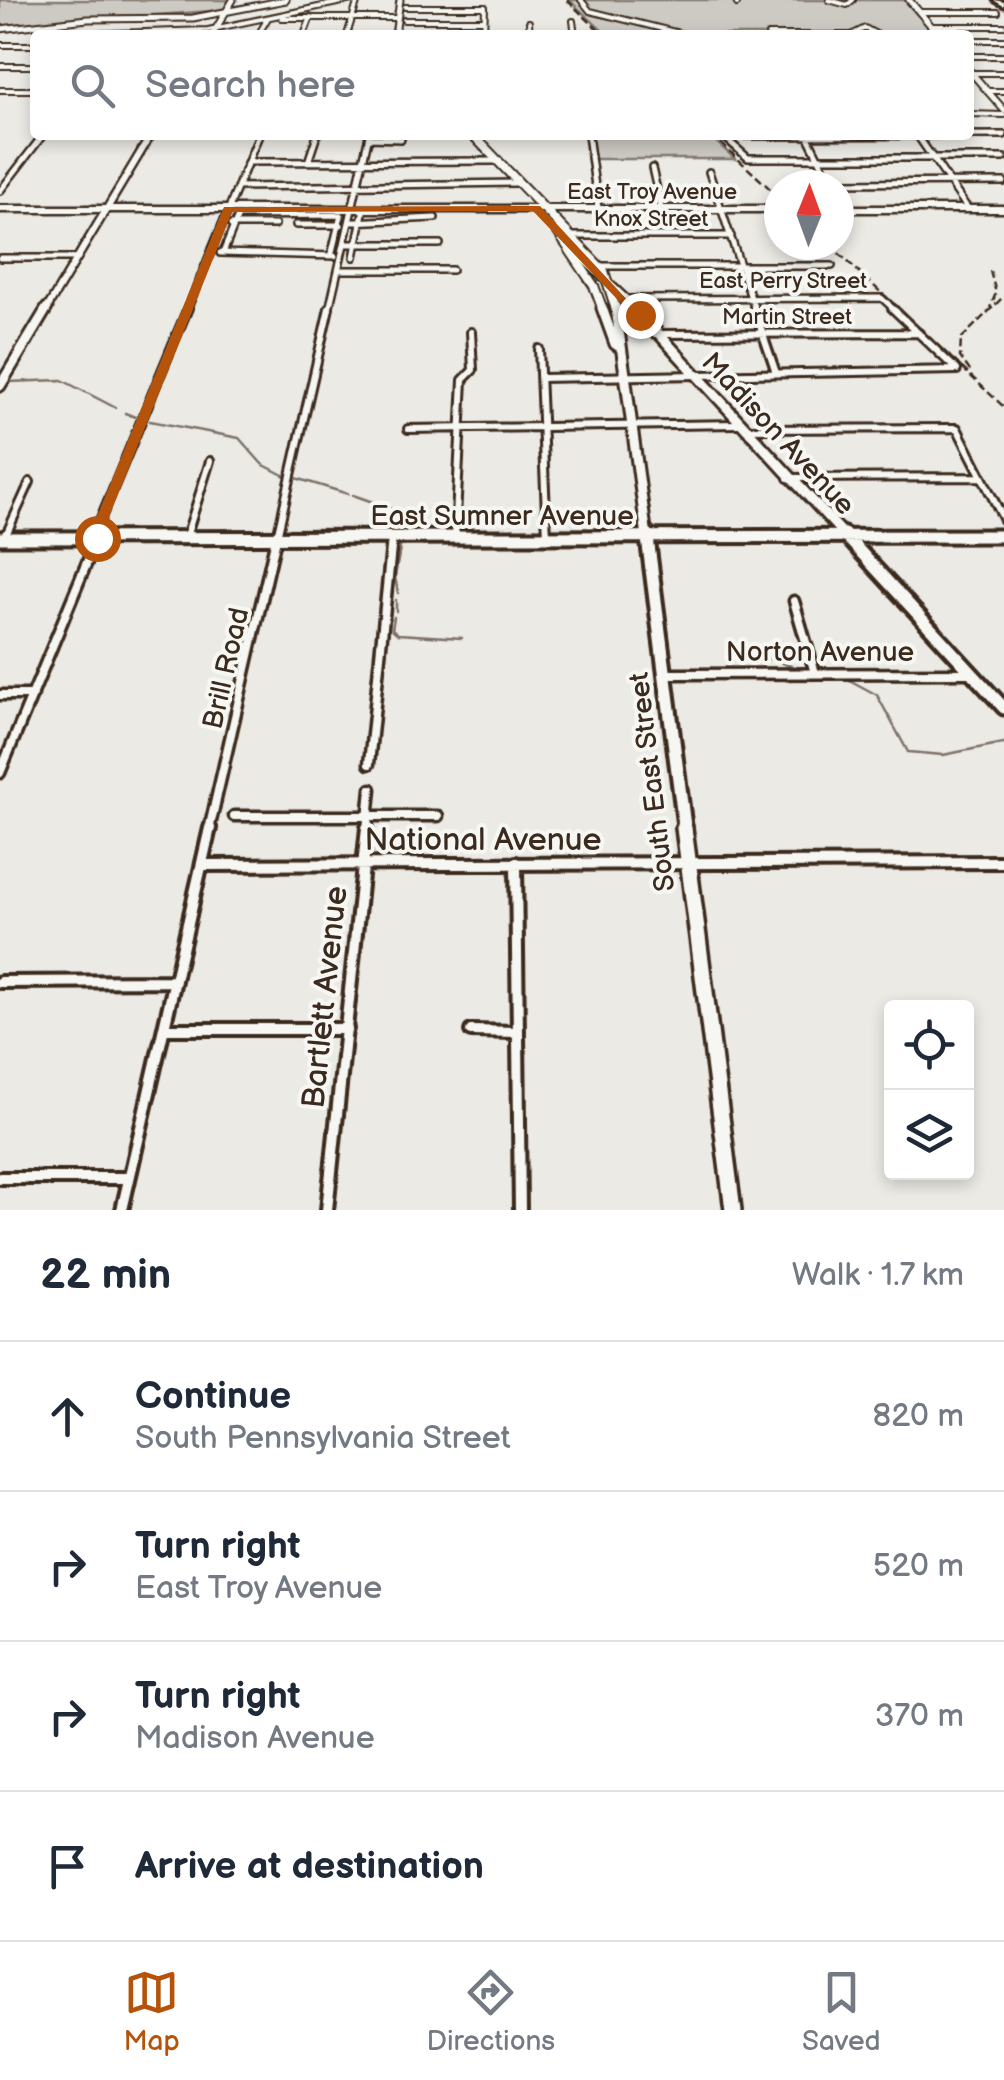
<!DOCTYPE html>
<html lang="en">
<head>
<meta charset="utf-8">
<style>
	:root { --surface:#fff; --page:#f6f6f7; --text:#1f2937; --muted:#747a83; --line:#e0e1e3; --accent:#b45309 }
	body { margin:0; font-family:"Balsamiq Sans",sans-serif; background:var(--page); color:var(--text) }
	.controls { position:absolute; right:30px; bottom:30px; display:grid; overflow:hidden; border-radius:10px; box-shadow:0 5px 15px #0003 }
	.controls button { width:90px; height:90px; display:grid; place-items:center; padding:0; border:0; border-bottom:2px solid var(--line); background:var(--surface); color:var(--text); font:50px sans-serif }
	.compass { position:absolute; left:764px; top:170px; width:90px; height:90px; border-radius:50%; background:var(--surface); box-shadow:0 5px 15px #0003; rotate:1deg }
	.stop { position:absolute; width:30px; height:30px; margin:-22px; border:8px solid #b45309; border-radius:50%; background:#fff }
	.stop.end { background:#b45309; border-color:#fff; box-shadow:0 2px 10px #0008 }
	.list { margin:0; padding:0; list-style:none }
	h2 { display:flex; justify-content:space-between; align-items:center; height:130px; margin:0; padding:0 40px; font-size:42px }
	h2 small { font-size:32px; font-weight:400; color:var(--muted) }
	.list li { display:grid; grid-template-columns:65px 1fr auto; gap:30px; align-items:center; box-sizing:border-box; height:150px; padding:0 40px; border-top:2px solid var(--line) }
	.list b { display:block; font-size:38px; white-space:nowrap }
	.list p { margin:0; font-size:32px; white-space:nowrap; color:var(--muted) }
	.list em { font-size:32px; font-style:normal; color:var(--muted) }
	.icon { flex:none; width:55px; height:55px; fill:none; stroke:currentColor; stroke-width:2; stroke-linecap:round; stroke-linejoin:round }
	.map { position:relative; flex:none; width:1004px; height:1210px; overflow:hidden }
	.search { position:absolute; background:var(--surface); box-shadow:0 5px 15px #0003; left:30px; right:30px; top:30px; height:110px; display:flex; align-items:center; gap:25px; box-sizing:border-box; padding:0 35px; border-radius:10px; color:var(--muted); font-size:38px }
	.sheet { height:730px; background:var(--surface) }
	nav { display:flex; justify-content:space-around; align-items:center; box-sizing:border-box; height:140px; border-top:2px solid var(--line); background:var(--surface); font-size:28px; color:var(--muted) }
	nav a { display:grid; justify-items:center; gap:5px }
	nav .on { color:var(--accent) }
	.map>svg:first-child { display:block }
</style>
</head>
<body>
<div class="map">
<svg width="1004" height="1210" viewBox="0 0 1004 1210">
	<rect width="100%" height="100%" fill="#ebeae5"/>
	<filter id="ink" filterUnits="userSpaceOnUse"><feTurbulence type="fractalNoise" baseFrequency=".01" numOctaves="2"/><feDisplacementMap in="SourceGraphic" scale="20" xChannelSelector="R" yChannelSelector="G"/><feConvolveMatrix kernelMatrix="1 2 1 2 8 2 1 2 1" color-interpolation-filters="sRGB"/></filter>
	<g filter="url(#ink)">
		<path fill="#cdcac4" stroke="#847a71" stroke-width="2.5" d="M0 0H230L224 10 0 27Z
			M569 0H904L936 35H607Z
			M591 135H709L735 159H594Z"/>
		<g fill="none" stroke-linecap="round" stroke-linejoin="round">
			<path stroke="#7c7167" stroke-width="2.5" d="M8 382 62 380 116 408
				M125 413 135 417
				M150 421 239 438 262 464 287 477
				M296 478 348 494
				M353 495 390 508
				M394 512 401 534
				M398 593 395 577 401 542
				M396 600V611
				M394 617 392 629 398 634 462 638
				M757 655 791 666
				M818 667 839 670
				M842 676 877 695 908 752 943 755 1004 743"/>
			<g stroke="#3b2a1e" stroke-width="8">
				<path id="street-far4" d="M581 0 590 11 687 35
					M735 0 737 4
					M829 0 847 5 853 0
					M405 7H485L484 35
					M919 12H998
					M282 18H397
					M404 20H484
					M573 21 575 35
					M529 22 530 35
					M931 26H1004
					M853 34 865 28 878 35
					M51 35 208 30 352 0
					M258 35 268 18
					M304 35 311 17
					M347 35 358 0
					M768 35H871
					M969 40H1004
					M0 45H35
					M969 56H1004
					M0 66H35
					M972 73H1004
					M0 90H35
					M987 91H1004
					M969 114 1004 115
					M789 136 1004 135"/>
			</g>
			<g stroke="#3b2a1e" stroke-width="10">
				<path id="street-far3" d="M588 135 598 208
					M722 135 748 158H1004
					M807 135 832 185
					M917 135 968 209
					M723 136 1004 135
					M369 138 401 139
					M248 162 497 161
					M308 162 317 135
					M652 168 661 208
					M709 172 755 310
					M831 183 1004 182
					M238 187 517 183
					M0 191 43 135
					M350 222 435 218
					M231 225H275
					M296 225H341
					M571 236H731
					M345 244H440
					M220 253 335 256
					M223 253 238 216 341 215 331 256
					M354 257 363 213
					M0 258H77
					M599 266H832
					M339 270H452
					M625 299 882 298 895 310
					M187 310 259 135
					M329 310 369 135"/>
			</g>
			<g stroke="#3b2a1e" stroke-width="12">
				<path id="street-far2" d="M754 308 776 373
					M655 334 919 333
					M539 349 547 537
					M542 378 957 370 892 308
					M408 429 738 424
					M745 429 957 428 1004 520
					M788 478 982 477
					M5 537 30 482
					M93 537 188 308
					M186 537 210 461
					M277 537 329 308
					M455 537 463 380 473 370 471 332"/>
			</g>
			<g stroke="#3b2a1e" stroke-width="15">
				<path id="street-far1" d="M547 534V538
					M4 538 6 534
					M186 538 187 534
					M794 601 815 673
					M666 674 971 673
					M0 695H33
					M369 764 392 538
					M0 773 97 538
					M234 816H438
					M209 830 277 534
					M367 830 371 789"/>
			</g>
			<g stroke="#3b2a1e" stroke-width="18">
				<path id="street" d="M516 863 520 1210
					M203 865 1004 862
					M0 982 175 981
					M164 1029H347
					M471 1031 517 1032
					M0 1178H129
					M122 1210 210 828
					M327 1210 367 828"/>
			</g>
			<g stroke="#3b2a1e" stroke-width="9">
				<path id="secondary-far3" d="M909 0 939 35
					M0 29 88 19 193 18 286 0
					M212 35 233 0
					M969 70 1004 110"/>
			</g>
			<g stroke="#3b2a1e" stroke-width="11">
				<path id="secondary-far2" d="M0 209H779
					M839 209H1004
					M567 244 638 310
					M46 310 151 135"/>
			</g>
			<g stroke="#3b2a1e" stroke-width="15">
				<path id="secondary-far1" d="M635 308 846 537
					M0 386 47 308
					M683 537 1004 536"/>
			</g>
			<g stroke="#3b2a1e" stroke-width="19">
				<path id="secondary" d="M844 534 1004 708
					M0 538 1004 536"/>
			</g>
			<g stroke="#3b2a1e" stroke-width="9">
				<path id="primary-far4" d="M395 35 400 0"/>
			</g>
			<g stroke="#3b2a1e" stroke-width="12">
				<path id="primary-far3" d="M473 135 604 271 616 310
					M557 231 594 286 603 310"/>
			</g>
			<g stroke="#3b2a1e" stroke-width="15">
				<path id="primary-far2" d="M602 308 615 344 621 348
					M616 308 647 537"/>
			</g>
			<g stroke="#3b2a1e" stroke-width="20">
				<path id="primary-far1" d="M647 534 685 830"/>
			</g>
			<g stroke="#3b2a1e" stroke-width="22">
				<path id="primary" d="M684 828 733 1210"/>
			</g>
			<g stroke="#3b2a1e" stroke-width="7">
				<path id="highway" d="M994 0 1004 2V6L995 1Z"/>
			</g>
			<use href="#street-far4" stroke="#f6f6f2" stroke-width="4"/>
			<use href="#street-far3" stroke="#f6f6f2" stroke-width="5"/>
			<use href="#street-far2" stroke="#f6f6f2" stroke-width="6"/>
			<use href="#street-far1" stroke="#f6f6f2" stroke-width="8"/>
			<use href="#street" stroke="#f6f6f2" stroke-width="10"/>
			<use href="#secondary-far3" stroke="#f6f6f2" stroke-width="5"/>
			<use href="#secondary-far2" stroke="#f6f6f2" stroke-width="6"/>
			<use href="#secondary-far1" stroke="#f6f6f2" stroke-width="9"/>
			<use href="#secondary" stroke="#f6f6f2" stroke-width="11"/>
			<use href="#primary-far4" stroke="#f6f6f2" stroke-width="5"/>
			<use href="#primary-far3" stroke="#f6f6f2" stroke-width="8"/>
			<use href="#primary-far2" stroke="#f6f6f2" stroke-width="9"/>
			<use href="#primary-far1" stroke="#f6f6f2" stroke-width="12"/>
			<use href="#primary" stroke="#f6f6f2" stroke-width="15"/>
			<use href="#highway" fill="#f6f6f2" fill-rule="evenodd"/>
			<path stroke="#3b2a1e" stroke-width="2.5" stroke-dasharray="8 4" stroke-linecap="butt" d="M567 0 604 35
				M712 135 779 197
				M830 245 1004 407
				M990 271 996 293 990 308
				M970 371 960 357 961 339 1004 296"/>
		</g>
	</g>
	<path fill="#b45309" d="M540 206 644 318H635L533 211 232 212 102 534 104 538 97 543 87 541 224 207Z"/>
	<g text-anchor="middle" stroke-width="8" stroke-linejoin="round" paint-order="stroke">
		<g font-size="22" fill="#3b2a1e" stroke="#f6f6f2">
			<text x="652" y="199">East Troy Avenue</text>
			<text x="651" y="226">Knox Street</text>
			<text x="783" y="288">East Perry Street</text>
			<text x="787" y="324">Martin Street</text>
		</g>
		<g font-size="28" fill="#3b2a1e" stroke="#f6f6f2">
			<text transform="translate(779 433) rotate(47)" y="10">Madison Avenue</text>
			<text x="502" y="525">East Sumner Avenue</text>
			<text x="820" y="661">Norton Avenue</text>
			<text transform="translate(225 668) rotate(-77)" y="10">Brill Road</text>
			<text transform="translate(651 782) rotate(-97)" y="10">South East Street</text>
		</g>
		<g font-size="32" fill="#3b2a1e" stroke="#f6f6f2">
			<text x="483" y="850">National Avenue</text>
			<text transform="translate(324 997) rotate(-84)" y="11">Bartlett Avenue</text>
		</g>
	</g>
</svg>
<div class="controls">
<button><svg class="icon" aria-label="locate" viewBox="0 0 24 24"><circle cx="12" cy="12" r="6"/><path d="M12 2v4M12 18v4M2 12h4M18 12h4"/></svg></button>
<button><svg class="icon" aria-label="layers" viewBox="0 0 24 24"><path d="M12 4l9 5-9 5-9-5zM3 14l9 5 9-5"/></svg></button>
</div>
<svg class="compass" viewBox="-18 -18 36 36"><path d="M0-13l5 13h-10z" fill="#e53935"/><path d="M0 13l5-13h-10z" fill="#747a83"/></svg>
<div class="stop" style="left:97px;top:538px"></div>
<div class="stop end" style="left:640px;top:315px"></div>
<div class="search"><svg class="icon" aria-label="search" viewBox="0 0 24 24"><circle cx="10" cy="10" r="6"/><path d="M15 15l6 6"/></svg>Search here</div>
</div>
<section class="sheet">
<h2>22 min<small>Walk · 1.7 km</small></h2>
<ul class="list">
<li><svg class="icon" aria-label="ahead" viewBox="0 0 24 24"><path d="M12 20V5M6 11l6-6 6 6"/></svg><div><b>Continue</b><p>South Pennsylvania Street</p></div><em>820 m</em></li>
<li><svg class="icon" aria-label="right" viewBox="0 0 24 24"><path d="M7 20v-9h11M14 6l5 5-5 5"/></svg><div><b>Turn right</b><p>East Troy Avenue</p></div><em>520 m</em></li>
<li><svg class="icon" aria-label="right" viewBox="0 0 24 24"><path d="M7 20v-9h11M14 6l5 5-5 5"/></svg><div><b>Turn right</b><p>Madison Avenue</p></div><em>370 m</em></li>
<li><svg class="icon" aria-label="arrive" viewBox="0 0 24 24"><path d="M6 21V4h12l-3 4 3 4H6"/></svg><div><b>Arrive at destination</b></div></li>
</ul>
</section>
<nav>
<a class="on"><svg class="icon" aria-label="map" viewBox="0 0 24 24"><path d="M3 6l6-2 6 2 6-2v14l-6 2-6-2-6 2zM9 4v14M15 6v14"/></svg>Map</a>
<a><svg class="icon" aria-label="directions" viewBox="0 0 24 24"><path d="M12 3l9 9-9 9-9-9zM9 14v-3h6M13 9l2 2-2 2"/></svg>Directions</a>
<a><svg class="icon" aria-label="saved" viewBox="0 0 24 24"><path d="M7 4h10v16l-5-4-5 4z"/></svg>Saved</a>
</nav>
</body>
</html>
